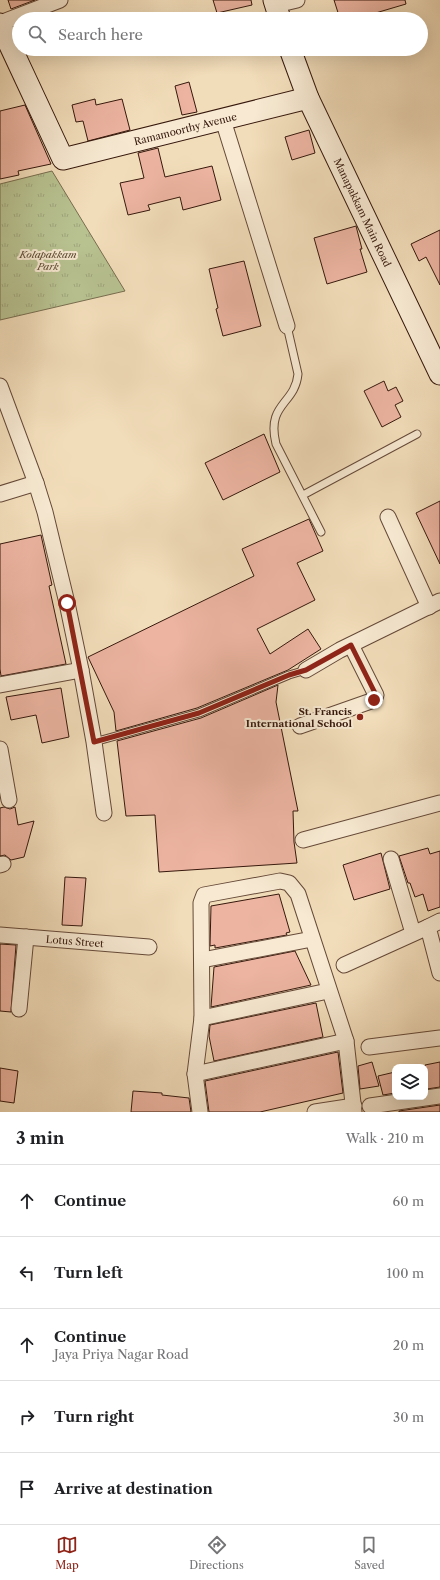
<!DOCTYPE html>
<html lang="en">
<head>
<meta charset="utf-8">
<style>
	:root { --surface:#fff; --page:#f6f6f6; --text:#202124; --muted:#757577; --line:#e0e0e0; --accent:#8f2418 }
	body { margin:0; font-family:"Libre Caslon Text",serif; background:var(--page); color:var(--text) }
	.controls { position:absolute; right:12px; bottom:12px; display:grid; overflow:hidden; border-radius:8px; box-shadow:0 4px 16px #0002 }
	.controls button { width:36px; height:36px; display:grid; place-items:center; padding:0; border:0; border-bottom:1px solid var(--line); background:var(--surface); color:var(--text); font:20px sans-serif }
	.stop { position:absolute; width:12px; height:12px; margin:-9px; border:3px solid #8f2418; border-radius:50%; background:#fff }
	.stop.end { background:#8f2418; border-color:#fff; box-shadow:0 1px 4px #0008 }
	.list { margin:0; padding:0; list-style:none }
	h2 { display:flex; justify-content:space-between; align-items:center; height:52px; margin:0; padding:0 16px; font-size:17px }
	h2 small { font-size:13px; font-weight:400; color:var(--muted) }
	.list li { display:grid; grid-template-columns:26px 1fr auto; gap:12px; align-items:center; box-sizing:border-box; height:72px; padding:0 16px; border-top:1px solid var(--line) }
	.list b { display:block; font-size:15px; white-space:nowrap }
	.list p { margin:0; font-size:13px; white-space:nowrap; color:var(--muted) }
	.list em { font-size:13px; font-style:normal; color:var(--muted) }
	.icon { flex:none; width:22px; height:22px; fill:none; stroke:currentColor; stroke-width:2; stroke-linecap:round; stroke-linejoin:round }
	.map { position:relative; flex:none; width:440px; height:1112px; overflow:hidden }
	.search { position:absolute; background:var(--surface); box-shadow:0 4px 16px #0002; left:12px; right:12px; top:12px; height:44px; display:flex; align-items:center; gap:10px; box-sizing:border-box; padding:0 14px; border-radius:22px; color:var(--muted); font-size:15px }
	.sheet { height:412px; background:var(--surface) }
	nav { display:flex; justify-content:space-around; align-items:center; box-sizing:border-box; height:56px; border-top:1px solid var(--line); background:var(--surface); font-size:11px; color:var(--muted) }
	nav a { display:grid; justify-items:center; gap:2px }
	nav .on { color:var(--accent) }
	.map>svg:first-child { display:block }
</style>
</head>
<body>
<div class="map">
<svg width="440" height="1112" viewBox="0 0 440 1112">
	<defs>
		<pattern id="grass-tufts" width="24" height="20" patternUnits="userSpaceOnUse"><rect width="24" height="20" fill="#b8c291"/><path d="M3 7l-1-3M5 7V3M7 7l1-3M15 17l-1-3M17 17v-4M19 17l1-3" fill="none" stroke="#9fa67c"/></pattern>
	</defs>
	<rect width="100%" height="100%" fill="#f2ddba"/>
	<filter id="stains"><feTurbulence type="fractalNoise" baseFrequency=".005" numOctaves="4"/><feColorMatrix values="0 0 0 0 .2 0 0 0 0 .09 0 0 0 0 .02 0 0 0 .5 -.17"/></filter>
	<radialGradient id="worn" r=".72"><stop offset=".6" stop-color="#630" stop-opacity="0"/><stop offset="1" stop-color="#630" stop-opacity=".3"/></radialGradient>
	<path fill="url(#grass-tufts)" stroke="#776d4e" d="M52 171 125 291 0 320V184Z"/>
	<path fill="#ecb4a1" stroke="#36180c" d="M8 0H35L11 9Z
		M213 0H251L252 5 217 13Z
		M334 0H405L406 4 362 17V19H340Z
		M189 82 197 112 182 115 175 86Z
		M95 99 96 105 122 99 130 130 88 141 83 121 76 122 72 105Z
		M25 105 51 164 18 171 19 175 0 179V111Z
		M309 130 315 153 292 160 285 137Z
		M158 148 165 177 212 166 221 200 183 210 180 197 148 205 150 210 128 215 120 183 144 178 138 153Z
		M356 226 362 249H360L367 272 327 284 314 238Z
		M440 230V285L426 257 419 261 411 244Z
		M244 261 261 326 223 336 216 309 218 308 209 269Z
		M384 381 388 391 396 387 403 401 395 405 401 417 382 427 364 391Z
		M264 434 280 472 223 500 205 463Z
		M440 501V564L416 513Z
		M309 519 323 551 297 563 315 600 257 629 270 654 308 629 321 649 288 670 197 708 116 731 114 712 88 657 254 576 242 549Z
		M41 535 52 585 49 586 66 664 1 676 0 669V544Z
		M278 685 276 702 298 811H293L294 842 297 863 159 872 155 815 126 816 117 741 201 718Z
		M61 688 69 737 42 743 36 715 11 720 6 697Z
		M4 807 10 809 15 807 18 825 34 821 24 857 11 860 5 855 0 856V808Z
		M428 848 430 854 440 851V907L428 911 423 894 415 897 410 883H408L399 856Z
		M381 853 390 889 354 900 343 865Z
		M65 877 86 878 82 926 62 925Z
		M279 894 290 932 286 933 287 935 215 948V945L210 946 211 906Z
		M0 944 16 945 11 1012 0 1011Z
		M295 951 311 985 211 1007 214 967Z
		M316 1003 323 1037 214 1061 209 1036 210 1025Z
		M338 1052 343 1093 260 1112H209L205 1081Z
		M372 1062 379 1086 360 1089 358 1066Z
		M440 1062V1087L427 1089 425 1065Z
		M0 1068 18 1071 14 1103 0 1101Z
		M395 1072V1093L383 1095 378 1076Z
		M133 1091 162 1093V1095L189 1098 191 1112H131Z
		M440 1105V1112H399V1111Z"/>
	<g fill="none" stroke-linecap="round" stroke-linejoin="round">
		<g stroke="#654938" stroke-width="9">
			<path id="lane" d="M287 326 298 374C295 405 266 403 276 444L321 532
				M303 495 417 434
				M94 742 199 713 289 675 306 670"/>
		</g>
		<g stroke="#654938" stroke-width="17">
			<g id="street">
				<path d="M276 5 297 0"/>
				<path d="M0 23 60 0"/>
				<path d="M223 120 287 326"/>
				<path d="M0 386 36 483 45 512 67 603 81 670 0 685"/>
				<path d="M0 494 36 483"/>
				<path d="M388 517 429 607"/>
				<path d="M81 670 94 742 104 813"/>
				<path d="M306 670 340 650 440 601"/>
				<path d="M300 726 374 700 376 695 351 645"/>
				<path d="M0 749 9 800"/>
				<path d="M303 840 440 803"/>
				<path d="M391 859 413 933"/>
				<path d="M0 865 3 864"/>
				<path d="M440 921 428 927 440 973"/>
				<path id="s1" d="M0 935 149 947"/>
				<path d="M202 960 312 939"/>
				<path d="M344 965 428 927"/>
				<path d="M19 1009 26 937"/>
				<path d="M202 1018 328 991"/>
				<path d="M369 1047 440 1038"/>
				<path d="M195 1074 346 1041"/>
				<path d="M370 1106 440 1096"/>
				<path d="M200 1112 195 1074 202 1018 201 903 204 895 280 881 289 883 298 894 346 1041 354 1112"/>
				<path d="M315 1112 354 1106"/>
			</g>
		</g>
		<g stroke="#36180c" stroke-width="23">
			<g id="secondary">
				<path d="M274 0 280 19"/>
				<path id="s2" d="M0 24 63 159 308 98"/>
				<path id="s3" d="M290 49 308 98 440 374"/>
			</g>
		</g>
		<use href="#lane" stroke="#f7e9d2" stroke-width="7"/>
		<use href="#street" stroke="#f7e9d2" stroke-width="15"/>
		<use href="#secondary" stroke="#f7e9d2" stroke-width="21"/>
	</g>
	<g fill="none" stroke-linecap="round" stroke-linejoin="round">
		<path stroke="#8f2418" stroke-width="5" d="M67 603 94 742 199 713 289 675 306 670 351 645 376 695 374 700"/>
	</g>
	<circle fill="#8f2418" stroke="#f7e9d2" stroke-width="1.5" cx="360" cy="717" r="4"/>
	<g text-anchor="middle" stroke-width="4" stroke-linejoin="round" paint-order="stroke">
		<g font-size="10" fill="#36180c" stroke="#f7e9d2">
			<text dy="4" stroke="none"><textPath href="#s2" startOffset="275">Ramamoorthy Avenue</textPath></text>
			<text dy="4" stroke="none"><textPath href="#s3" startOffset="179">Manapakkam Main Road</textPath></text>
			<text dy="4" stroke="none"><textPath href="#s1" startOffset="75">Lotus Street</textPath></text>
		</g>
		<g font-size="10" font-style="italic" fill="#5d4b34" stroke="#f7e9d2">
			<text x="48" y="258">Kolapakkam<tspan x="48" dy="12">Park</tspan></text>
		</g>
		<g font-size="10" font-weight="bold" fill="#36180c" stroke="#f7e9d2" text-anchor="end">
			<text x="352" y="715">St. Francis<tspan x="352" dy="12">International School</tspan></text>
		</g>
	</g>
	<rect width="100%" height="100%" filter="url(#stains)"/>
	<rect width="100%" height="100%" fill="url(#worn)"/>
</svg>
<div class="controls">
<button><svg class="icon" aria-label="layers" viewBox="0 0 24 24"><path d="M12 4l9 5-9 5-9-5zM3 14l9 5 9-5"/></svg></button>
</div>
<div class="stop" style="left:67px;top:603px"></div>
<div class="stop end" style="left:374px;top:700px"></div>
<div class="search"><svg class="icon" aria-label="search" viewBox="0 0 24 24"><circle cx="10" cy="10" r="6"/><path d="M15 15l6 6"/></svg>Search here</div>
</div>
<section class="sheet">
<h2>3 min<small>Walk · 210 m</small></h2>
<ul class="list">
<li><svg class="icon" aria-label="ahead" viewBox="0 0 24 24"><path d="M12 20V5M6 11l6-6 6 6"/></svg><div><b>Continue</b></div><em>60 m</em></li>
<li><svg class="icon" aria-label="left" viewBox="0 0 24 24"><path d="M17 20v-9H6M10 6l-5 5 5 5"/></svg><div><b>Turn left</b></div><em>100 m</em></li>
<li><svg class="icon" aria-label="ahead" viewBox="0 0 24 24"><path d="M12 20V5M6 11l6-6 6 6"/></svg><div><b>Continue</b><p>Jaya Priya Nagar Road</p></div><em>20 m</em></li>
<li><svg class="icon" aria-label="right" viewBox="0 0 24 24"><path d="M7 20v-9h11M14 6l5 5-5 5"/></svg><div><b>Turn right</b></div><em>30 m</em></li>
<li><svg class="icon" aria-label="arrive" viewBox="0 0 24 24"><path d="M6 21V4h12l-3 4 3 4H6"/></svg><div><b>Arrive at destination</b></div></li>
</ul>
</section>
<nav>
<a class="on"><svg class="icon" aria-label="map" viewBox="0 0 24 24"><path d="M3 6l6-2 6 2 6-2v14l-6 2-6-2-6 2zM9 4v14M15 6v14"/></svg>Map</a>
<a><svg class="icon" aria-label="directions" viewBox="0 0 24 24"><path d="M12 3l9 9-9 9-9-9zM9 14v-3h6M13 9l2 2-2 2"/></svg>Directions</a>
<a><svg class="icon" aria-label="saved" viewBox="0 0 24 24"><path d="M7 4h10v16l-5-4-5 4z"/></svg>Saved</a>
</nav>
</body>
</html>
